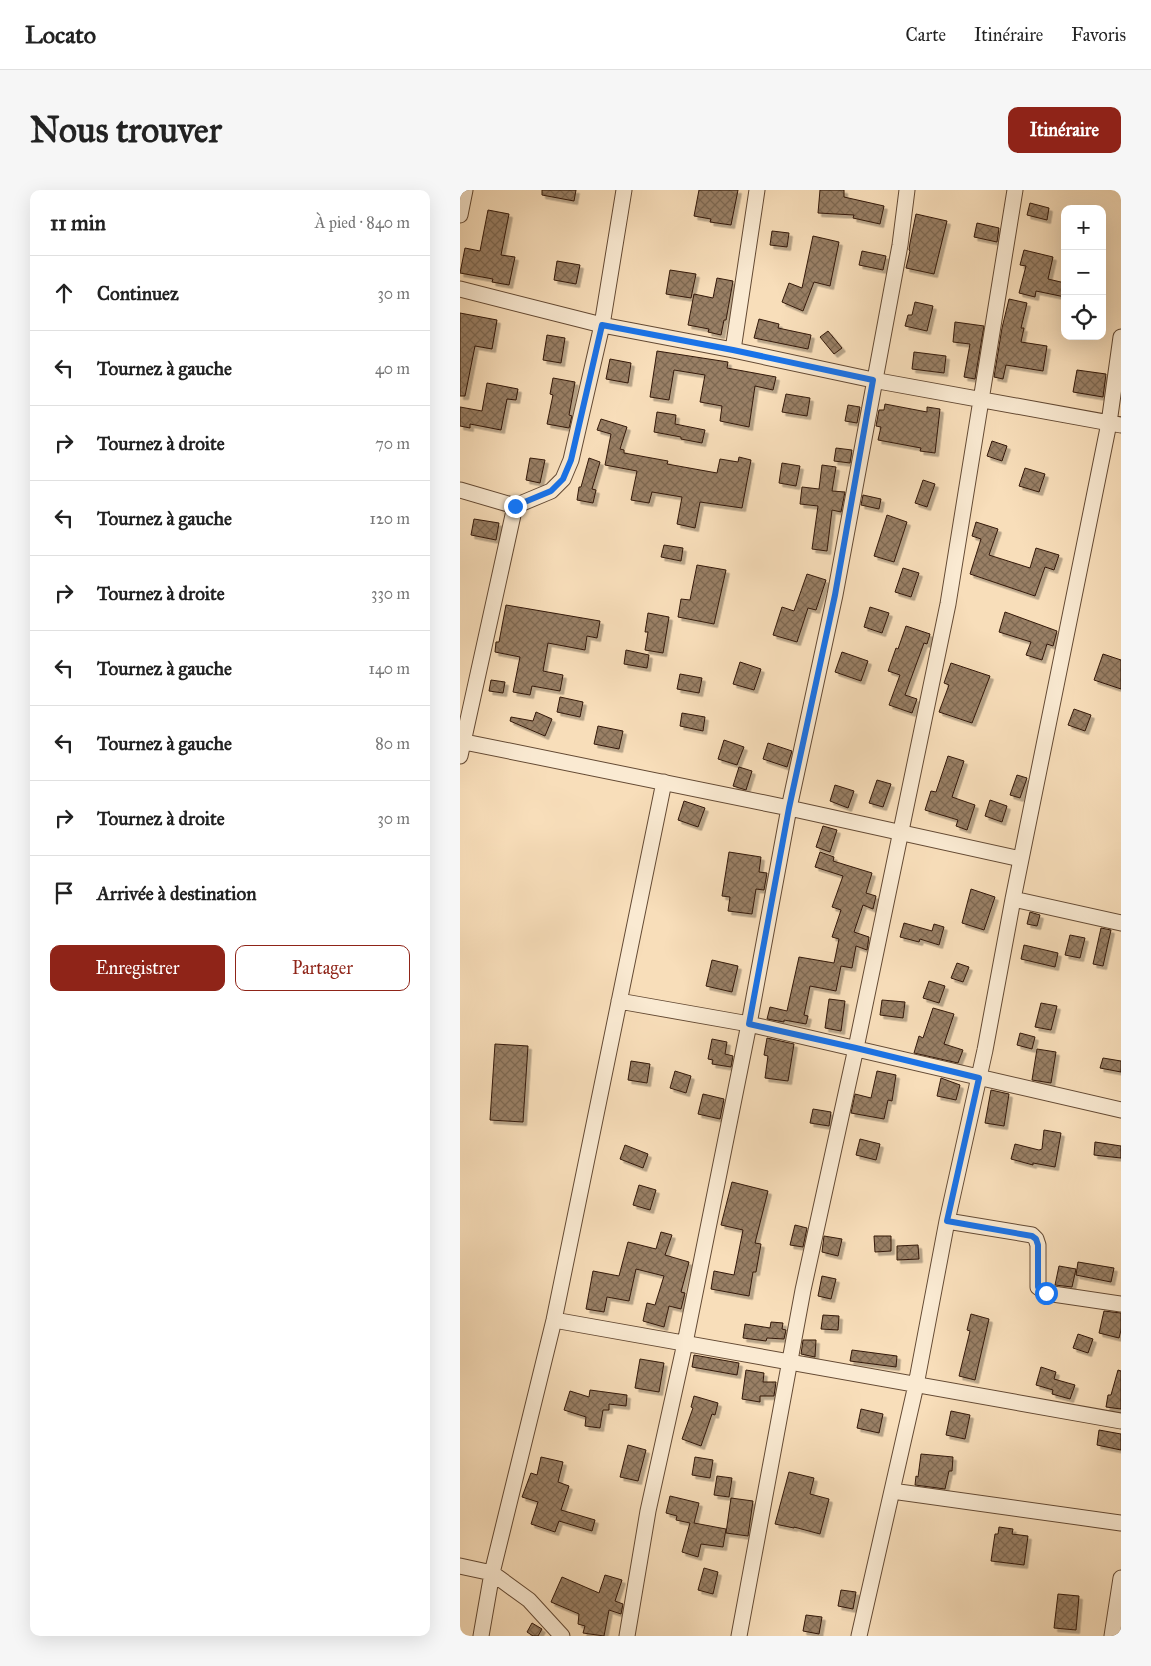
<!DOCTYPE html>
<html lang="fr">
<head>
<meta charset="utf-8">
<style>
	:root { --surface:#fff; --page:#f6f6f6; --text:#222; --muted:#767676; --line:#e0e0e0; --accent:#8f2418 }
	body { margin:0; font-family:"IM FELL Great Primer",serif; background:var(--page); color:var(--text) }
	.controls { position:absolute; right:15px; top:15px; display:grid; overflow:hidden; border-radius:10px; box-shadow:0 5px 20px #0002 }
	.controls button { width:45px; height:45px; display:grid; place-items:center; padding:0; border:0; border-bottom:1px solid var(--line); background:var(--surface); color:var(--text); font:25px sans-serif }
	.stop { position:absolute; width:15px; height:15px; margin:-11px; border:4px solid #1a73e8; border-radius:50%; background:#fff }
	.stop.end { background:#1a73e8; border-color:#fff; box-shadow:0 1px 5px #0008 }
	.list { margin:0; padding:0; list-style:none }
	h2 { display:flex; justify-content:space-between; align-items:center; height:65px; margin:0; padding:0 20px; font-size:21px }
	h2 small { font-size:16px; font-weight:400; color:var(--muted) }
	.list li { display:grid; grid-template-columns:32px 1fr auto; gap:15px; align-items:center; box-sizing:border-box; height:75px; padding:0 20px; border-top:1px solid var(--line) }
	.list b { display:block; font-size:19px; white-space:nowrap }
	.list em { font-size:16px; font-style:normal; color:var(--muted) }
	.actions { display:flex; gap:10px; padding:15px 20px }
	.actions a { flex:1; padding:11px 0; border:1px solid var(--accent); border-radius:10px; text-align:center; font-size:18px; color:var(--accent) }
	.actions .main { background:var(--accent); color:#fff }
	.icon { flex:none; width:28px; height:28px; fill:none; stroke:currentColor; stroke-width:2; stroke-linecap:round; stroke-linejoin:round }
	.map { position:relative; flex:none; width:661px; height:1446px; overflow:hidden; border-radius:10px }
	header { display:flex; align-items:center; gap:30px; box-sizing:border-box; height:70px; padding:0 25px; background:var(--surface); border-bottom:1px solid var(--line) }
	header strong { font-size:24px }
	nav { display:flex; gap:28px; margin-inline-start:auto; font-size:18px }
	.intro { display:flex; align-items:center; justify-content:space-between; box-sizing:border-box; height:120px; padding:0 30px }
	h1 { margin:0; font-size:35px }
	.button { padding:12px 22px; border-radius:10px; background:var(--accent); color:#fff; font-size:18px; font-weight:700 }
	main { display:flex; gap:30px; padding:0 30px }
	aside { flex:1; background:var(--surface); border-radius:10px; box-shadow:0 5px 20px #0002 }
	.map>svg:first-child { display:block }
</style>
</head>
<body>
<header>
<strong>Locato</strong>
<nav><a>Carte</a><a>Itinéraire</a><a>Favoris</a></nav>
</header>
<div class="intro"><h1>Nous trouver</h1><a class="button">Itinéraire</a></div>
<main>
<aside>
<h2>11 min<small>À pied · 840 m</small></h2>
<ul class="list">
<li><svg class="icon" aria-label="ahead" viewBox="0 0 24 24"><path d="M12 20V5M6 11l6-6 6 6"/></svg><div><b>Continuez</b></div><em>30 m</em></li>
<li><svg class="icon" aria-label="left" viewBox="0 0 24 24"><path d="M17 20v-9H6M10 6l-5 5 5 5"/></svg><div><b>Tournez à gauche</b></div><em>40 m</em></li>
<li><svg class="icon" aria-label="right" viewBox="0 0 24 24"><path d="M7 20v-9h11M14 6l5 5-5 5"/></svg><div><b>Tournez à droite</b></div><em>70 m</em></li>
<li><svg class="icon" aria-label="left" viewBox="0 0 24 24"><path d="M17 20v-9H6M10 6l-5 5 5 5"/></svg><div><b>Tournez à gauche</b></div><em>120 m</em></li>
<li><svg class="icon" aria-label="right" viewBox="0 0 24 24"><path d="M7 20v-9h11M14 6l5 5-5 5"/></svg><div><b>Tournez à droite</b></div><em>330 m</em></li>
<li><svg class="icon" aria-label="left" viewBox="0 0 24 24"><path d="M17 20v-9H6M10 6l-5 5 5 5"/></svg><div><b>Tournez à gauche</b></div><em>140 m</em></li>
<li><svg class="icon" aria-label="left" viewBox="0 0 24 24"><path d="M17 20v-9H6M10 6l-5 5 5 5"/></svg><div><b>Tournez à gauche</b></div><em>80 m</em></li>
<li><svg class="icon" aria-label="right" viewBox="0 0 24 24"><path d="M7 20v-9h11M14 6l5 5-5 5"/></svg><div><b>Tournez à droite</b></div><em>30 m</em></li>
<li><svg class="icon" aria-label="arrive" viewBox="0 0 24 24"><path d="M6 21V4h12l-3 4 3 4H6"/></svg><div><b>Arrivée à destination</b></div></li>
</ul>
<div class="actions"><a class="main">Enregistrer</a><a>Partager</a></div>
</aside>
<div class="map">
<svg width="661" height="1446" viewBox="0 0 661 1446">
	<defs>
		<pattern id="building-cross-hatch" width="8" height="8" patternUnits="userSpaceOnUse" patternTransform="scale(1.25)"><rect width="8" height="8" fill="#997f65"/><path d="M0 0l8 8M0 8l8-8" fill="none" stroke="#7d6751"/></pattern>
		<filter id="shadow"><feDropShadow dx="3.5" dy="3.5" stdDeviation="0" flood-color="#0004"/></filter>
	</defs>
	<rect width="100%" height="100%" fill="#f8deba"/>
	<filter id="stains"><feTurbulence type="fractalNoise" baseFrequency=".004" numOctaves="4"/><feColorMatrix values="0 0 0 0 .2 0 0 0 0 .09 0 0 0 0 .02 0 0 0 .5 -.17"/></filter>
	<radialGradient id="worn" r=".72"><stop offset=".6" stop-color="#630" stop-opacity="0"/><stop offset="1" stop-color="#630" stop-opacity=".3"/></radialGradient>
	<path fill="url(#building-cross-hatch)" stroke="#331808" filter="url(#shadow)" d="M82 0H116L114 11 82 5Z
		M239 0H278L271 35 250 32 251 29 234 26Z
		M360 0H384V7L424 16 420 34 393 28 394 25 358 23Z
		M570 13 589 18 587 30 567 25Z
		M28 20 49 24 41 65 55 67 49 95 32 92 33 89 0 83 5 58 20 61Z
		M456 24 487 31 474 84 446 78 450 61 449 60 450 53Z
		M517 33 539 38 537 52 514 47Z
		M312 41 329 43 327 57 310 55Z
		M353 46 379 52 370 96 354 92 343 121 322 112 329 93 342 98Z
		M564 60 593 67 588 89 605 93V107L576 101 575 107 559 103 566 76 560 75Z
		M402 61 426 66 423 80 399 75Z
		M97 71 120 75 116 94 94 90Z
		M210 80 236 84 231 108 206 104Z
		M257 88 273 91 266 130H264L261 145 248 142 249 139 228 135 234 104 253 108Z
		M549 109 567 113 561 138H564L561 152 587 156 583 181 546 175 543 189 534 187 542 138Z
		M455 112 473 116 467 141 445 136 448 125H452Z
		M0 123 37 130 32 159 15 156 5 206H0Z
		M299 129 319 134 318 138 351 145 348 159 294 148Z
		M495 132 524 136 515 189 504 187 510 154 493 152Z
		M368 141 382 158 374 164 360 147Z
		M87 145 105 148 101 173 83 170Z
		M197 161 268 172 267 178 316 187 313 200 295 196 289 237 260 231 262 216 240 212 245 185 214 180 209 210 190 207Z
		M454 162 486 166 484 183 452 179Z
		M150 169 171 173 168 193 146 189Z
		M617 180 646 184 643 207 613 202Z
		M93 188 115 192 109 225 112 226 109 238 87 234 93 205 90 204Z
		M27 193 58 199 56 210 47 209 41 240 10 234V238L0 236V217L22 221Z
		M326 204 350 208 347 226 322 222Z
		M425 214 467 222V217L480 219 475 263 460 261 461 258 418 250 421 237 416 236 419 220H424Z
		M388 215 400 217 397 233 385 231Z
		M197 222 216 225 215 234 245 240 242 253 221 249V247L194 242Z
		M141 229 167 237 160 259 164 260V263L208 271 207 274 257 283 260 269 278 272 279 267 291 270 282 318 240 312 235 338 217 334 222 307 192 302 189 313 171 310 177 281 145 275 151 244 137 240Z
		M532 251 547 256 542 271 527 266Z
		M376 258 392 260 390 273 374 271Z
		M70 268 85 270 80 293 66 290Z
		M129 268 140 272 132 299 136 300 133 313 117 310 119 297H121Z
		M322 273 340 276 336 296 319 293Z
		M362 275 376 277 372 301 385 302 381 322 372 320 367 361 352 359 358 316 340 314 342 297 359 299Z
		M565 278 585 284 579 302 559 296Z
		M463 290 475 294 467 317 455 313Z
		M403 305 421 309 419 319 401 315Z
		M427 325 447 332 434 372 414 366Z
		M14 329 39 333 36 350 11 345Z
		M516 332 538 339 529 365 570 378 576 358 599 365 594 380 585 377 575 406 510 384 521 349 512 346Z
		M204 355 223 358 221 371 201 367Z
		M237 375 266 380 254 434 218 427 221 409 230 410Z
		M443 378 459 383 451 407 435 402Z
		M347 384 366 390 356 420 348 418 337 452 313 445 322 417 334 421Z
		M46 415 140 431 137 448 127 446 125 460 88 453 83 481 103 485 100 501 72 496 70 505 53 502 60 467 35 462 36 452H39Z
		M410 417 429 423 422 443 404 437Z
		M545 422 597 441 593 456 587 454 582 470 566 465 571 452 539 442Z
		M188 423 209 427 203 463 185 460 188 442H185Z
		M446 436 470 444 467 454 464 453 445 505 457 509 452 523 429 515 440 485 428 481 436 458 438 459Z
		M166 460 189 465 187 478 164 474Z
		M382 462 408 471 401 491 375 482Z
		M643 464 661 470V499L634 490Z
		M280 472 301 479 294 500 273 494Z
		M491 473 530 486 512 533 479 522 489 495 484 493Z
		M220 484 242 488 239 503 217 499Z
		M31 490 45 492 43 503 29 501Z
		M100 507 123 512 120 527 97 522Z
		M614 519 631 525 625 541 608 535Z
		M76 522 92 529 85 546 50 531 51 527 73 531Z
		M222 523 245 527 243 541 220 536Z
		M138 536 163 541 159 559 134 554Z
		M264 550 284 557 277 575 258 569Z
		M308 553 332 561 327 577 303 569Z
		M488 566 504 571 492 607 515 615 507 640 496 636 498 630 465 620 471 601 476 602Z
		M279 577 292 581 286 600 273 596Z
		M557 585 567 588 560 608 550 605Z
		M417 590 431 594 423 617 409 613Z
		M375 595 394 601 388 618 370 611Z
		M530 610 547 616 542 632 525 626Z
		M224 611 245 618 238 637 218 630Z
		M363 636 377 640 370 662 356 657Z
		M269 662 301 667 299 682 307 683 304 700 296 699 292 724 268 721 270 707 262 706Z
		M360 662 374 667 373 671 412 683 406 703 416 706 413 719 403 715 394 742 409 747 407 760 396 756 392 778 381 776 376 801 350 796 344 825 348 826 346 834 324 830V832L307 829 310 817 327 821 339 767 374 773 379 749 372 747 381 720 372 717 383 686 355 677Z
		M511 699 535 707 524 740 502 733Z
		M570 722 580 725 577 736 567 734Z
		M444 733 472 741 474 734 484 737 479 755 460 749 459 752 440 747Z
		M641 738 651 740 643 776 633 774Z
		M610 745 625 748 620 768 605 765Z
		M564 755 598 763 595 777 561 769Z
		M252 770 278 776 272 802 246 796Z
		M497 773 509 777 503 792 491 788Z
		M469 791 485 796 479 813 463 808Z
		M369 809 385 811 381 841 365 838Z
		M422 810 445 812 443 828 420 825Z
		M581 813 597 816 591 840 575 837Z
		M473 818 494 824 484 854 503 860 498 873 454 863 459 846 463 848Z
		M560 843 575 847 572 859 557 855Z
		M307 848 334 854 328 891 305 888 308 866 304 865Z
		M252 849 267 852 265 864 273 866 271 877 252 874 253 870 248 869Z
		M35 854 68 856 63 932 30 930Z
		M577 859 596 862 591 893 572 890Z
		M643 868 661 871V882L640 878Z
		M171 871 190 874 187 893 168 890Z
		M215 881 231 886 226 903 210 898Z
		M417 881 436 885 432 911 428 910 424 929 391 923 395 904 411 908Z
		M481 888 500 895 496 910 477 906Z
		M531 900 549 904 544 936 525 933Z
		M243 904 264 909 260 929 238 924Z
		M353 919 371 922 369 936 350 933Z
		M584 940 601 943 595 977 573 973V975L551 969 555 954 579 960 582 959Z
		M400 949 420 954 416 970 396 965Z
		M635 952 661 956V968L634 965Z
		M165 955 188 964 183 978 160 969Z
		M272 992 308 1001 295 1053 301 1054 296 1082H293L289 1106 251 1099 254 1081 274 1085 283 1040 261 1035Z
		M179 995 196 1000 190 1020 173 1015Z
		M335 1035 347 1038 343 1057 330 1055Z
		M201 1042 212 1045 205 1065 229 1072 221 1102 225 1103 221 1119 209 1116 204 1137 183 1131 187 1113 195 1115 204 1086 176 1079 169 1111 147 1107 144 1122 126 1119 133 1081 159 1086 168 1052 196 1059Z
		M364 1046 382 1049 378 1066 362 1062Z
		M414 1046H431V1061L415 1062Z
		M458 1055 459 1069 437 1070V1056Z
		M618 1072 654 1078 651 1092 616 1085Z
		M599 1076 616 1079 612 1097 595 1095Z
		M362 1086 376 1089 371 1109 358 1106Z
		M644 1121 661 1123V1140L659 1148 639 1143Z
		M511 1124 529 1129 515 1190 499 1186 510 1141 507 1140Z
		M363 1125 379 1126 378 1140 361 1139Z
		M311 1132 323 1133 322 1139 326 1140 324 1149 307 1148 306 1151 283 1148 285 1134 310 1138Z
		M618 1144 633 1149 628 1163 613 1158Z
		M343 1150H356L355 1167 341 1164Z
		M392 1160 437 1166 436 1177 390 1171Z
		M234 1165 279 1173 277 1185 232 1177Z
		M180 1169 204 1173 199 1202 175 1198Z
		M581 1177 596 1182 594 1189 615 1195 610 1209 592 1204 593 1200 576 1195Z
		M286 1180 304 1183 303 1192H316L314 1206H300V1212L282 1209Z
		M658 1180 661 1181V1219L646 1217 648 1205H651Z
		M130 1200 167 1205 166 1216 149 1214V1220H143L140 1238 125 1236 126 1227 104 1220 110 1201 129 1207Z
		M234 1206 258 1213 255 1225 252 1224 241 1256 222 1249 233 1218 231 1217Z
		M401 1219 423 1224 419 1243 397 1238Z
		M491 1221 510 1225 505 1249 486 1245Z
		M639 1240 661 1244V1260L637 1255Z
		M168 1255 186 1260 178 1291 160 1287Z
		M461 1264 493 1267 492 1281H489L485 1299 455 1295 456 1286 458 1287Z
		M81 1267 103 1272 98 1292 109 1296 101 1320 135 1330 132 1341 99 1331 95 1342 71 1334 78 1312 62 1307 71 1283 77 1285Z
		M235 1267 253 1270 250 1288 232 1285Z
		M329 1282 354 1288 350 1304 369 1309 360 1344 334 1337V1338L315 1334Z
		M257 1286 272 1288 269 1307 254 1305Z
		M210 1306 239 1313 234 1333 266 1339 263 1357 241 1354 238 1367 222 1362 230 1333 216 1330 217 1326 206 1323Z
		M271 1308 293 1311 288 1346 266 1343Z
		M539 1337 553 1339 552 1344 568 1346 564 1375 531 1371 535 1344H538Z
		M244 1378 258 1382 253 1404 238 1400Z
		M145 1385 162 1390 155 1411 163 1414 161 1424 149 1420 144 1446 123 1443 125 1436 118 1434 119 1424 91 1412 102 1387 139 1403Z
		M381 1400 396 1402 393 1419 378 1416Z
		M598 1404 619 1406 616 1440 594 1438Z
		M346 1425 362 1427 359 1444 343 1441Z
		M72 1433 82 1439 78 1446H73L67 1442Z"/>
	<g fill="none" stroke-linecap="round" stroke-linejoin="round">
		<g stroke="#644a34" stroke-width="17">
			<path id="minor" d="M0 25 5 0
				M0 99 142 135 273 160 413 190 661 235
				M273 160 297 0
				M0 300 55 316 91 301 103 289 111 270 142 135 164 0
				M0 551 329 618 561 669
				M0 566 55 316
				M553 709 661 733
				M159 811 289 834 661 920
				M487 1031 572 1045 576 1049 578 1055V1097L586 1103 661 1114
				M94 1130 661 1231
				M432 1301 661 1333
				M0 1376 32 1383 69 1410 102 1446
				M21 1446 32 1383 94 1130 204 592
				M167 1446 188 1321 225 1153 289 834 329 618 375 405 440 55 447 0
				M279 1446 343 1100 396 858 488 414 555 0
				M399 1446 456 1195 487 1031 525 860 553 709 649 233 661 147
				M652 1446 661 1388"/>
		</g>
		<use href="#minor" stroke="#faead2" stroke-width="15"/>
	</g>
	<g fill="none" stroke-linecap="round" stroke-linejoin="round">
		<path stroke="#1a73e8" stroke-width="6" d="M55 316 91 301 103 289 111 270 142 135 273 160 413 190 375 405 329 618 289 834 396 858 519 888 487 1031 572 1046 576 1049 578 1055V1097L586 1103"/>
	</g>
	<rect width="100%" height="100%" filter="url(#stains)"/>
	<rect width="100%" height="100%" fill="url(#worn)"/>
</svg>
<div class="controls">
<button>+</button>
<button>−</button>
<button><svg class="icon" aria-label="locate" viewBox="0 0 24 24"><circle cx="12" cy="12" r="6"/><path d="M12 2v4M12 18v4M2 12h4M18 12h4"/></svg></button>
</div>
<div class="stop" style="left:586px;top:1103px"></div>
<div class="stop end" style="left:55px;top:316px"></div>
</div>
</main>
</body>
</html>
